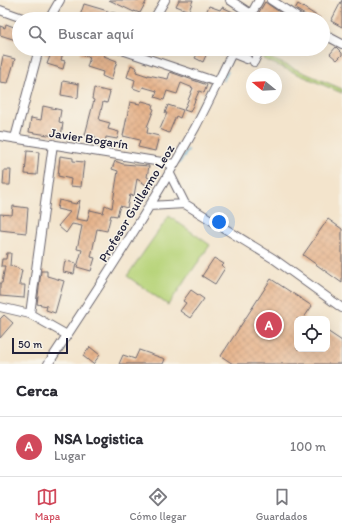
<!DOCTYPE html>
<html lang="es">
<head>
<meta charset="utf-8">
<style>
	:root { --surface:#fff; --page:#f7f7f7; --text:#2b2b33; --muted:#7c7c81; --line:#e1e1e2; --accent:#d1495b }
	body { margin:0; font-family:Itim,sans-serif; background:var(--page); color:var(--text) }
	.controls { position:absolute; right:12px; bottom:12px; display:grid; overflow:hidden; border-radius:8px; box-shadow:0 4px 16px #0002 }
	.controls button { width:36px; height:36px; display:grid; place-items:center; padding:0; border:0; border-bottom:1px solid var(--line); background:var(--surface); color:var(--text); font:20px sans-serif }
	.compass { position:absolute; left:246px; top:68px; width:36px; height:36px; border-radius:50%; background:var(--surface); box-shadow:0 4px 16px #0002; rotate:288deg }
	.scale { position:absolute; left:12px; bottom:10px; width:56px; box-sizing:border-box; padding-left:4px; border:2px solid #22223b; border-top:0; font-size:11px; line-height:14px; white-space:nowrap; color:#22223b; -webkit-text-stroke:3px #f7f3e8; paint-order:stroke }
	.you { position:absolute; left:219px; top:222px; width:14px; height:14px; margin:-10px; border:3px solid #fff; border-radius:50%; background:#1a73e8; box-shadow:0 0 0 6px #1a73e833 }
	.badge { display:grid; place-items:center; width:26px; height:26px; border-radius:50%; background:var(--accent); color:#fff; font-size:13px; font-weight:700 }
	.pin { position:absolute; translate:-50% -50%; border:2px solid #fff; box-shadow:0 1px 4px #0006 }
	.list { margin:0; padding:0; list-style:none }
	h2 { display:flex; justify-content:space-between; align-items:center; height:52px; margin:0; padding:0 16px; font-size:17px }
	h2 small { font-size:13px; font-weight:400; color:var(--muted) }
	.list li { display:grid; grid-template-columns:26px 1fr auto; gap:12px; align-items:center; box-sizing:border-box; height:60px; padding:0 16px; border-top:1px solid var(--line) }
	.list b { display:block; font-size:15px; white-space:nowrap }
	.list p { margin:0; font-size:13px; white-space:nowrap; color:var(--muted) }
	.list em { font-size:13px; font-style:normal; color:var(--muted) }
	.icon { flex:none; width:22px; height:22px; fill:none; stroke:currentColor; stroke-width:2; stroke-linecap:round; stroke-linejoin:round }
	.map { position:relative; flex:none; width:342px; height:364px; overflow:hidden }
	.search { position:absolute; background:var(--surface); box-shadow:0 4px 16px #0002; left:12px; right:12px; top:12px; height:44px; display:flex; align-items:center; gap:10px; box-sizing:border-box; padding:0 14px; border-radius:22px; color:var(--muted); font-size:15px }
	.sheet { height:112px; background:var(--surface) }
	nav { display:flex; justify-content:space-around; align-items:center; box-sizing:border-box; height:56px; border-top:1px solid var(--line); background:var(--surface); font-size:11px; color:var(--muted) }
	nav a { display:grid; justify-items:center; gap:2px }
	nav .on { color:var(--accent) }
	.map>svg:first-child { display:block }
</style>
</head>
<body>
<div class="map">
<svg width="342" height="364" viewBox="0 0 342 364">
	<defs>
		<pattern id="grass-dots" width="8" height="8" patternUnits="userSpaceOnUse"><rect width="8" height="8" fill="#b8d47a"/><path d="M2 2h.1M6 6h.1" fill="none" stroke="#9eb66a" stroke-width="1.8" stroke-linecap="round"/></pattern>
		<pattern id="building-cross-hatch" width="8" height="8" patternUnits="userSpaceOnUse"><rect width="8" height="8" fill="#e6b38b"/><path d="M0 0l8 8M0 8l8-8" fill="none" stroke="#c59a79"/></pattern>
	</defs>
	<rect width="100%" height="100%" fill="#f7f3e8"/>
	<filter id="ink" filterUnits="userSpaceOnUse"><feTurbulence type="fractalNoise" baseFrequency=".025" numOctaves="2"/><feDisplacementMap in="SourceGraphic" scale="8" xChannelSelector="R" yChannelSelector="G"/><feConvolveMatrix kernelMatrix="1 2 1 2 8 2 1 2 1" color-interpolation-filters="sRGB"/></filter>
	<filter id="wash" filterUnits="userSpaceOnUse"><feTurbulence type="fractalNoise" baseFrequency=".012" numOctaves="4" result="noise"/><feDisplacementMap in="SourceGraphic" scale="16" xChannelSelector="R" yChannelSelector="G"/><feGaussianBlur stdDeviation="0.9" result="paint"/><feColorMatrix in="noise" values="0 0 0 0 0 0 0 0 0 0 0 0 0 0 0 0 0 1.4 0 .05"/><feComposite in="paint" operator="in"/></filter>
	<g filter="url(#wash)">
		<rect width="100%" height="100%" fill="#f3e4cc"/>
		<path fill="url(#grass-dots)" stroke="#6d7b5a" d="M263 56H265L342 89V93L263 59Z"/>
		<path fill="#b8d47a" stroke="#6d7b5a" d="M169 216 210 245 168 305 127 276Z"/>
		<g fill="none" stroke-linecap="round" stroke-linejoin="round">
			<path stroke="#58add4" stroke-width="2" d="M223 80 228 71
				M179 163 188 150
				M54 364 65 349"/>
		</g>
		<g id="blocks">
			<path fill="url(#building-cross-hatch)" d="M109 0H147L140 13 134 11V12Z
				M179 0H193L189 11 176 6Z
				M342 0V27L331 21Z
				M265 2 281 13 278 19H268L258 14Z
				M84 4 128 17V19H89L80 16Z
				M298 4 320 18 319 19H312L295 9Z
				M209 6 220 10 222 7 244 17V19H203Z
				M6 24 19 29V41L0 35V26L5 28Z
				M336 47 342 53V55L337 60 330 54Z
				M46 49H64L61 60 65 61 63 69 47 64 50 56 44 55Z
				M81 49H100L106 51 104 56 117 61 111 80 102 76 103 72 87 67 90 57 80 54Z
				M200 49 207 53 203 62 195 58Z
				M3 56 15 59 8 83 0 82V71Z
				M131 65 137 68 136 72 148 76V75L168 79 170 72 207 85 204 93 199 91 190 112 184 110 193 88 181 83 177 94 167 91 164 100 155 97 157 91 143 87 141 91 133 88 135 80 127 77Z
				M63 81 79 84 78 98 61 95Z
				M94 88 110 92 107 103 103 102 99 120 110 123 108 129 119 132 117 139 106 137 105 143 96 140V137L85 135 94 100 92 99Z
				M142 101 153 104 152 108 154 109 147 127 148 128 147 133 159 136 155 151 138 147 140 140 123 136 130 102 140 104Z
				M168 105 183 110 180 118 176 116 169 133 160 129 167 113H165Z
				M43 106 61 110 59 122 63 123 61 137 29 132 31 118 41 120Z
				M27 151 39 152 37 175 25 174Z
				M60 156 73 158V161L84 162 81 187 70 186 71 179 58 176Z
				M115 161 123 164 149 166 147 177 155 182 151 188 137 179 134 196 130 195 127 208 120 206 117 216 111 215 107 231 97 229 91 257 95 258 91 271 77 267 82 250 77 249 82 226 72 224 66 233 58 226 70 212 57 209 59 200 76 204 80 200 76 219 87 221 90 210 103 213 105 205 112 208 118 171 112 169Z
				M4 170H11L10 185H3Z
				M13 206 28 208 26 233 0 230V214L12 215Z
				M328 219 342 229V283L303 255Z
				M7 253H11L10 266 18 268V269L22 270 19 285H25L24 298 0 296V283H2L5 266H1L2 259H6Z
				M214 258 224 264 222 266 225 268 215 284 202 276Z
				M65 261 76 263 74 274 63 272Z
				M41 271H47V276L64 281 55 313 46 310 47 306 37 304Z
				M271 279 312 306 303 319H297V349H327V331L342 341V364H233L221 356Z
				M191 290 204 299 190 318 180 311 186 303 183 301Z
				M4 315 13 323 0 338V319Z
				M90 347 100 355 93 364 83 356Z
				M139 350 165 359 163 364H119L123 355 135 359Z"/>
		</g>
	</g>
	<g filter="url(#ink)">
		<use href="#blocks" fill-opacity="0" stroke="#6b666e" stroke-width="1"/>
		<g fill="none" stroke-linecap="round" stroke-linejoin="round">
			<g stroke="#6b666e" stroke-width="10">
				<path id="minor" d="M230 0 251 14
					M271 0 300 19
					M0 10 25 19
					M249 18 259 0
					M49 19 60 0
					M154 19 165 0
					M323 34 342 44
					M119 49 217 82
					M232 53 247 59
					M254 62 260 49
					M0 136 174 164
					M15 138 39 49
					M185 204 274 259 342 308
					M149 206 185 204 169 172
					M0 307 30 314 67 335
					M30 314 53 144
					M48 364C99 287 150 209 195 128 209 102 221 75 234 49"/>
			</g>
			<use href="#minor" stroke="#fff" stroke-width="8"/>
		</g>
	</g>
	<g text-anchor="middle" stroke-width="3" stroke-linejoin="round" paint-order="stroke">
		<g font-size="13" fill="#22223b" stroke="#f7f3e8">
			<text transform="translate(89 138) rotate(9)" y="5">Javier Bogarín</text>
			<text transform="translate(136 203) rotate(-59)" y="5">Profesor Guillermo Leoz</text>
		</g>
	</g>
</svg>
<div class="controls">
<button><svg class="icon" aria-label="locate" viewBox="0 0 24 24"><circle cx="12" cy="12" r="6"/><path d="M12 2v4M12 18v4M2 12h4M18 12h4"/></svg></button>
</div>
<svg class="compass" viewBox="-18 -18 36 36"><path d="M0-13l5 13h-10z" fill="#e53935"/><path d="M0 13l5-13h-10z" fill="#7c7c81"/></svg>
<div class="scale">50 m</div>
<div class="you"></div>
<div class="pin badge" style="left:269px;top:325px">A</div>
<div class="search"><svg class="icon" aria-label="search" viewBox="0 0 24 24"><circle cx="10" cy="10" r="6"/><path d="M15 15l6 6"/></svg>Buscar aquí</div>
</div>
<section class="sheet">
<h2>Cerca<small></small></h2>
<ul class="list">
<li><span class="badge">A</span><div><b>NSA Logistica</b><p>Lugar</p></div><em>100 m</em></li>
</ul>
</section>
<nav>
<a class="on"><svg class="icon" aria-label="map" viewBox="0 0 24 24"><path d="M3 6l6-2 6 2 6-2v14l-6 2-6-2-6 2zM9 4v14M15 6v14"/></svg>Mapa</a>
<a><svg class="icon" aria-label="directions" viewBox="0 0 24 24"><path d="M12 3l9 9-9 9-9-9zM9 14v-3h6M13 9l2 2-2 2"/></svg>Cómo llegar</a>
<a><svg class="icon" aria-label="saved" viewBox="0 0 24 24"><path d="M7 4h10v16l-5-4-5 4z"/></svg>Guardados</a>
</nav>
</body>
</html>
